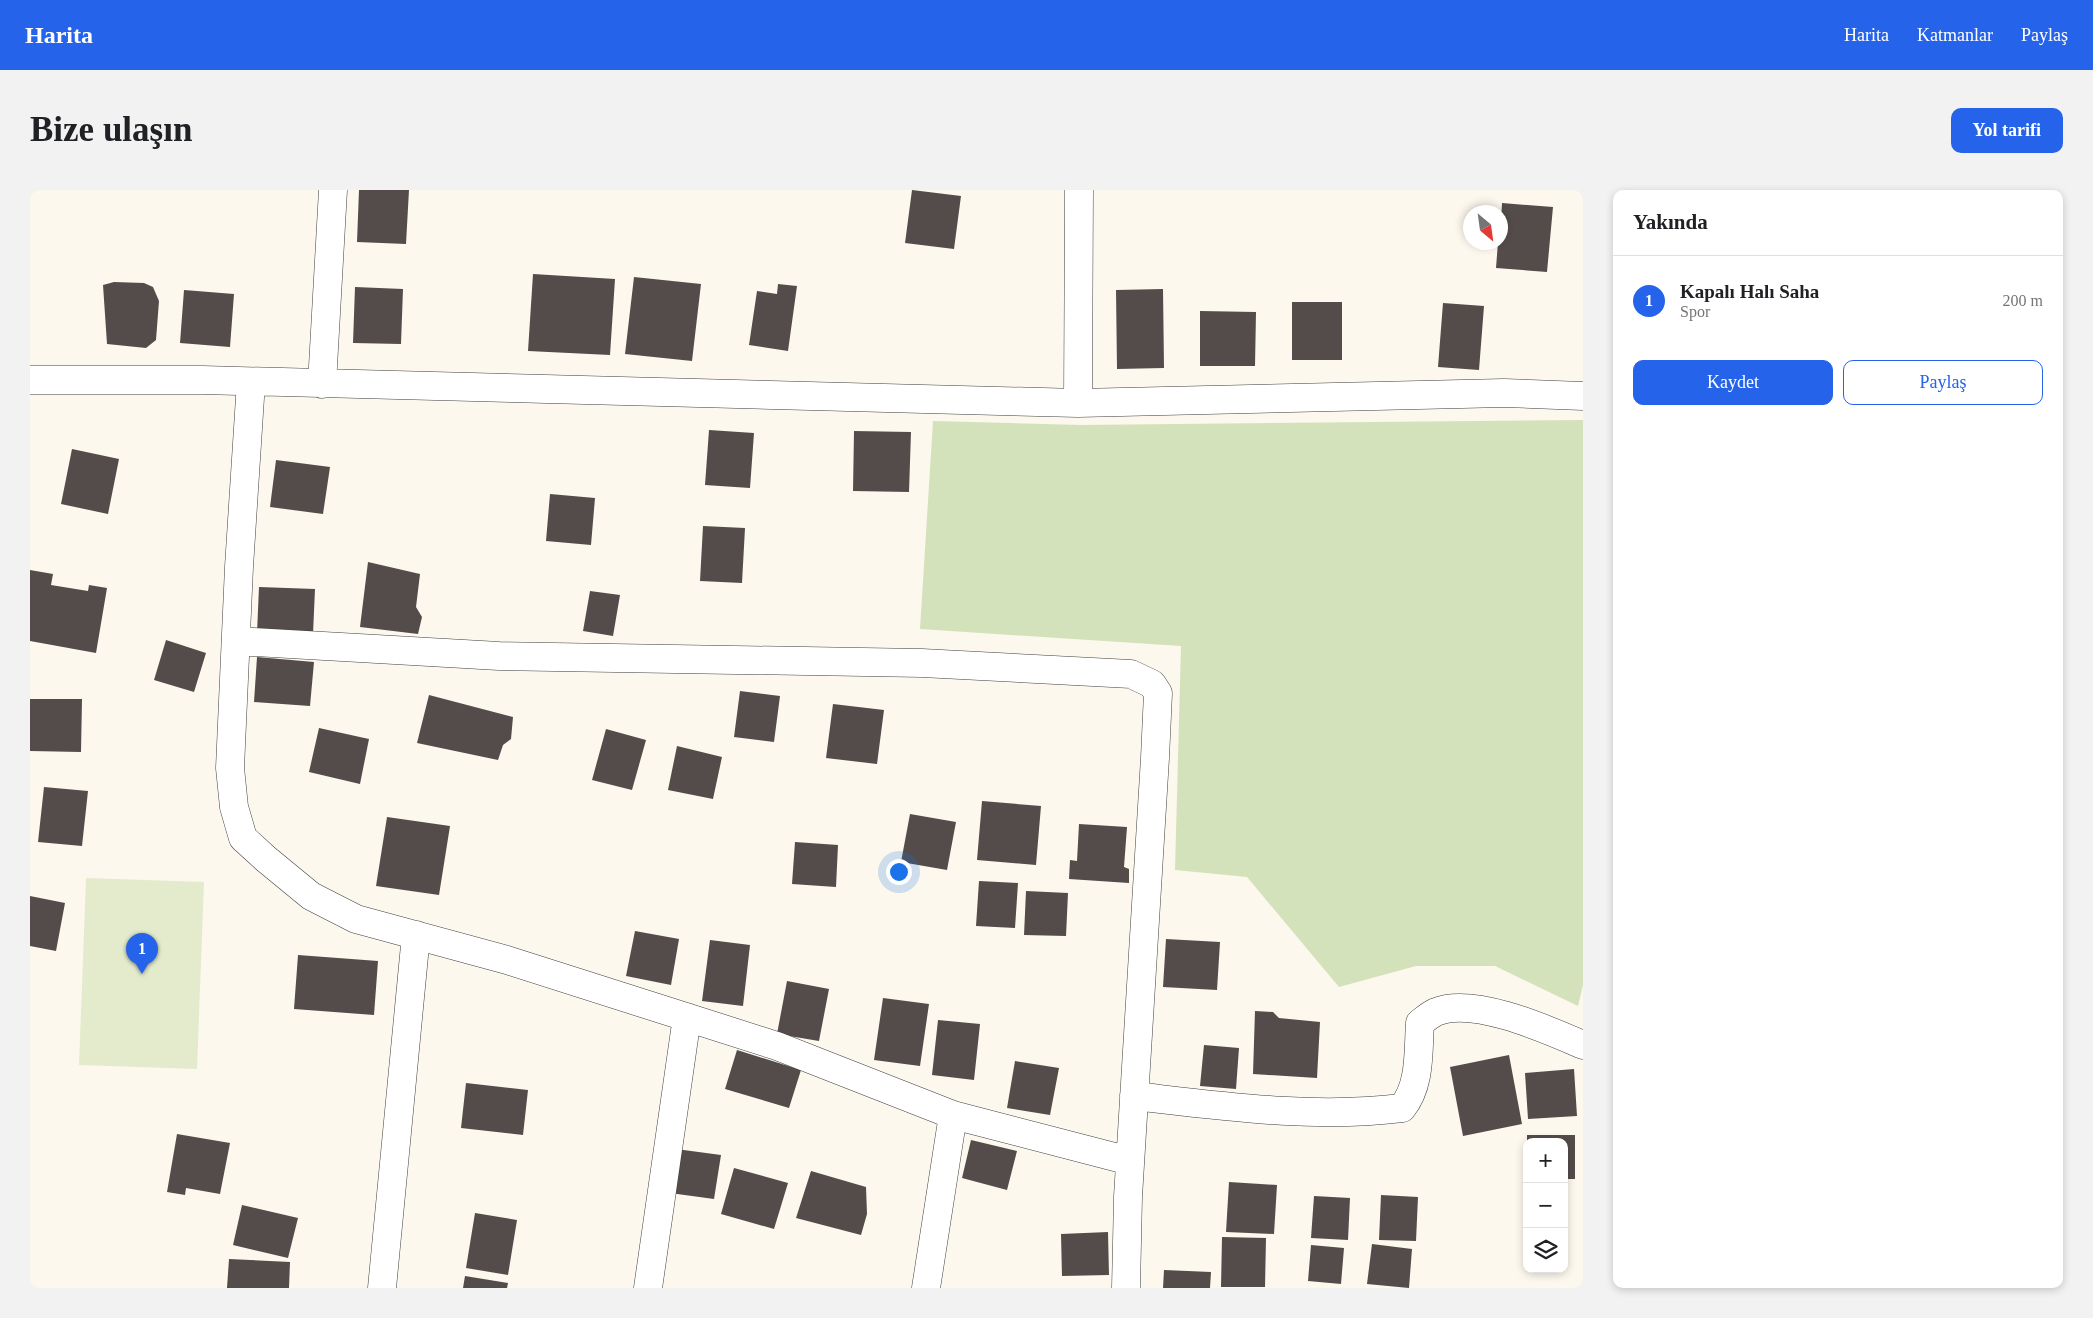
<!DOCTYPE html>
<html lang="tr">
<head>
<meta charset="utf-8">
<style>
	:root { --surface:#fff; --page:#f2f2f2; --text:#202124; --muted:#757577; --line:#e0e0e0; --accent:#2563eb }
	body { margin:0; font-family:"Times New Roman",serif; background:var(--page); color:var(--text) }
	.controls { position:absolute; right:15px; bottom:15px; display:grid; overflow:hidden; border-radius:10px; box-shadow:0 2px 8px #0003 }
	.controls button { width:45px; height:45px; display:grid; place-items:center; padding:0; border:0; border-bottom:1px solid var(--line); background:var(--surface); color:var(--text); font:25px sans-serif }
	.compass { position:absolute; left:1433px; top:15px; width:45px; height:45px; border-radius:50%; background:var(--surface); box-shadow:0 2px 8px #0003; rotate:151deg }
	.you { position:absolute; left:868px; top:681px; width:18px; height:18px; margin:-12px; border:4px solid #fff; border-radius:50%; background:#1a73e8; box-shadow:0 0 0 8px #1a73e833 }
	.badge { display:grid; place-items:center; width:32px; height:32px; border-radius:50%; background:var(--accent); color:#fff; font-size:16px; font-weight:700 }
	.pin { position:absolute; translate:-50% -41px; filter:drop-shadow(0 1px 2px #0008) }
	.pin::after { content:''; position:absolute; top:26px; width:18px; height:15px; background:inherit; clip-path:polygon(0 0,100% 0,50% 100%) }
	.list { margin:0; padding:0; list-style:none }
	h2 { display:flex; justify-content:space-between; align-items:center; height:65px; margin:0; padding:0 20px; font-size:21px }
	h2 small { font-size:16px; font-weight:400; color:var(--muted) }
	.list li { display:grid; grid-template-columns:32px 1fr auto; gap:15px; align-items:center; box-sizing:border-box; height:90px; padding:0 20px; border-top:1px solid var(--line) }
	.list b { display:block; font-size:19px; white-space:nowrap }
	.list p { margin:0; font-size:16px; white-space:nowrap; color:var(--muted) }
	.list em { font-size:16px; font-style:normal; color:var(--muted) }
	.actions { display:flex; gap:10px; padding:15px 20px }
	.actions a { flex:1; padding:11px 0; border:1px solid var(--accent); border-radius:10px; text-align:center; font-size:18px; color:var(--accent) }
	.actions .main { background:var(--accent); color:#fff }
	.icon { flex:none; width:28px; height:28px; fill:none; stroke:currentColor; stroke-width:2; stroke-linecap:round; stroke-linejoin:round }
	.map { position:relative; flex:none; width:1553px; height:1098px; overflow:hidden; border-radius:10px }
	header { display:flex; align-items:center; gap:30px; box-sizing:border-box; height:70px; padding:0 25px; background:var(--accent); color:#fff }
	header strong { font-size:24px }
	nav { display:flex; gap:28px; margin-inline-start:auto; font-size:18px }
	.intro { display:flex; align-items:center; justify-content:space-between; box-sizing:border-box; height:120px; padding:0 30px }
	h1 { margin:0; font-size:35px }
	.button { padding:12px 22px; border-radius:10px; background:var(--accent); color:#fff; font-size:18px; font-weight:700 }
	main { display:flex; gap:30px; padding:0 30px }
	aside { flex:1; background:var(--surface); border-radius:10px; box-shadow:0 2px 8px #0003 }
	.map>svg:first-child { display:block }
</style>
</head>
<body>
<header>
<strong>Harita</strong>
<nav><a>Harita</a><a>Katmanlar</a><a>Paylaş</a></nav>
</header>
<div class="intro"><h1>Bize ulaşın</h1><a class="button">Yol tarifi</a></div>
<main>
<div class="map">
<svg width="1553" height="1098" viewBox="0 0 1553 1098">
	<rect width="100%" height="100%" fill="#fcf8ed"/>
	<path fill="#d4e2bb" d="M1553 230V795L1548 816 1465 776H1386L1309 797 1217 687 1145 680 1151 456 890 439 903 231 1051 235Z"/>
	<path fill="#e4ebcc" d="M56 688 174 692 167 879 49 875Z"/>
	<path fill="#534c4a" d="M329 0H379L376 54 327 52Z
		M882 0 931 6 924 59 875 53Z
		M1472 13 1523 17 1517 82 1466 78 1468 52H1470Z
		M503 84 585 89 580 165 498 161Z
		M604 87 671 94 662 171 595 164Z
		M84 92 114 93 123 97 129 111 126 150 116 158 77 154 73 95Z
		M748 94 767 96 758 161 719 155 727 101 747 104Z
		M325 97 373 99 371 154 323 153Z
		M1133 99 1134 178 1087 179 1086 100Z
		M154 100 204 104 200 157 150 153Z
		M1262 112H1312V170H1262Z
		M1413 113 1454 116 1449 180 1408 177Z
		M1170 121 1226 122 1225 176H1170Z
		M679 240 724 243 720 298 675 295Z
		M824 241 881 242 879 302 823 301Z
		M42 259 89 269 78 324 31 314Z
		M246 270 300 277 293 324 240 317Z
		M520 304 565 308 561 355 516 351Z
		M673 336 715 338 712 393 670 391Z
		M338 372 390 384 386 417 392 427 388 444 330 437Z
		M0 380 23 384 21 395 58 401 59 395 77 398 66 463 0 451Z
		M229 397 285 399 283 444 227 443Z
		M560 401 590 405 583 446 553 441Z
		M136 450 176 463 164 502 124 490Z
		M227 467 284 472 280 516 224 512Z
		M710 501 750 506 744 552 704 547Z
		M399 505 483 527 481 549 473 555 468 570 387 553Z
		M0 509H52L51 562 0 561Z
		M803 514 854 520 847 574 796 568Z
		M289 538 339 549 330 594 279 582Z
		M576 539 616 550 602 600 562 590Z
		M647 556 692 567 683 609 638 600Z
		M14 597 58 601 52 656 8 652Z
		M952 611 1011 616 1006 675 947 670Z
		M880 624 926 632 917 680 871 672Z
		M357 627 420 636 409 705 346 696Z
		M1049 634 1097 637 1094 677 1099 679V693L1039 689 1040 670 1047 671Z
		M765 652 808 655 806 697 762 694Z
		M949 691 988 693 985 738 946 736Z
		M996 701 1038 703 1036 746 994 745Z
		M0 706 35 713 26 761 0 756Z
		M605 741 649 749 641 795 596 786Z
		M1136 749 1190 752 1187 800 1133 797Z
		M680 750 720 755 713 816 672 811Z
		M268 765 348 771 344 825 264 819Z
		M757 791 799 799 789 851 747 844Z
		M853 808 899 814 890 876 844 870Z
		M1225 821 1243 822 1249 828 1290 832 1287 888 1223 884Z
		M908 830 950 834 944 890 902 885Z
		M1174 855 1209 858 1206 899 1170 896Z
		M707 860 771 880 759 918 695 899Z
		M1479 865 1492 934 1433 946 1420 877Z
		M985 871 1029 878 1020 925 977 918Z
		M1544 879 1547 926 1498 929 1495 883Z
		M436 893 498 900 493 945 431 938Z
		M147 944 200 953 190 1004 156 998 155 1005 137 1002Z
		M1497 945H1545V989H1534V952H1497Z
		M941 950 987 961 977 1000 932 988Z
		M646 959 691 965 684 1009 640 1003Z
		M704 978 758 993 744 1039 691 1024Z
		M781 981 836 997 837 1024 831 1045 766 1028Z
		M1199 992 1247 995 1244 1044 1196 1042Z
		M1351 1005 1388 1007 1386 1051 1349 1050Z
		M1284 1006 1320 1008 1318 1050 1281 1048Z
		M212 1015 268 1028 258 1068 203 1055Z
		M445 1023 487 1030 478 1085 436 1078Z
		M1078 1042 1079 1085 1032 1086 1031 1044Z
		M1192 1047 1236 1048 1235 1097H1191Z
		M1342 1054 1382 1059 1379 1098 1337 1094Z
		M1281 1055 1314 1058 1311 1094 1278 1091Z
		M199 1069 260 1072 259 1098H197Z
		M1134 1080 1181 1082 1180 1098H1133Z
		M435 1086 478 1093 477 1098H433Z"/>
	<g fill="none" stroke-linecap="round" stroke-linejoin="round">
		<g stroke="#3f3f3f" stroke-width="29">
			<path id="minor" d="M0 190H173L1048 213 1474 203 1553 206
				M221 192 209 377 200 578 204 617 213 648 236 669 281 706 326 729 477 770 747 856 923 925 1100 971
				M292 194 303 0
				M1048 213 1049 0
				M206 451 469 466 892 473 1101 484 1122 494 1128 503 1125 568 1098 1007 1096 1098
				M1104 906C1192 916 1283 929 1372 918 1391 895 1388 861 1390 833 1395 829 1401 824 1406 822 1443 806 1518 840 1553 855
				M352 1098 386 745
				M618 1098 657 827
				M896 1098 923 925"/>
		</g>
		<use href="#minor" stroke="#fff" stroke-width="28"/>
	</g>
</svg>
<div class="controls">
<button>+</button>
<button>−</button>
<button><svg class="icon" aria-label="layers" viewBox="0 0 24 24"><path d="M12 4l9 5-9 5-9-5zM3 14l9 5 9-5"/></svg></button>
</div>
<svg class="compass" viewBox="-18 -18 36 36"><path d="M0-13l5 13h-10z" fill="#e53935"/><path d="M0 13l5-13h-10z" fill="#757577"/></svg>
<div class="you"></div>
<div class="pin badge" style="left:112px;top:784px">1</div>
</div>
<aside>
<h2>Yakında<small></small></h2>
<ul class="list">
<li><span class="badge">1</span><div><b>Kapalı Halı Saha</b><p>Spor</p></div><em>200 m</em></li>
</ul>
<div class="actions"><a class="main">Kaydet</a><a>Paylaş</a></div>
</aside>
</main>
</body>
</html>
